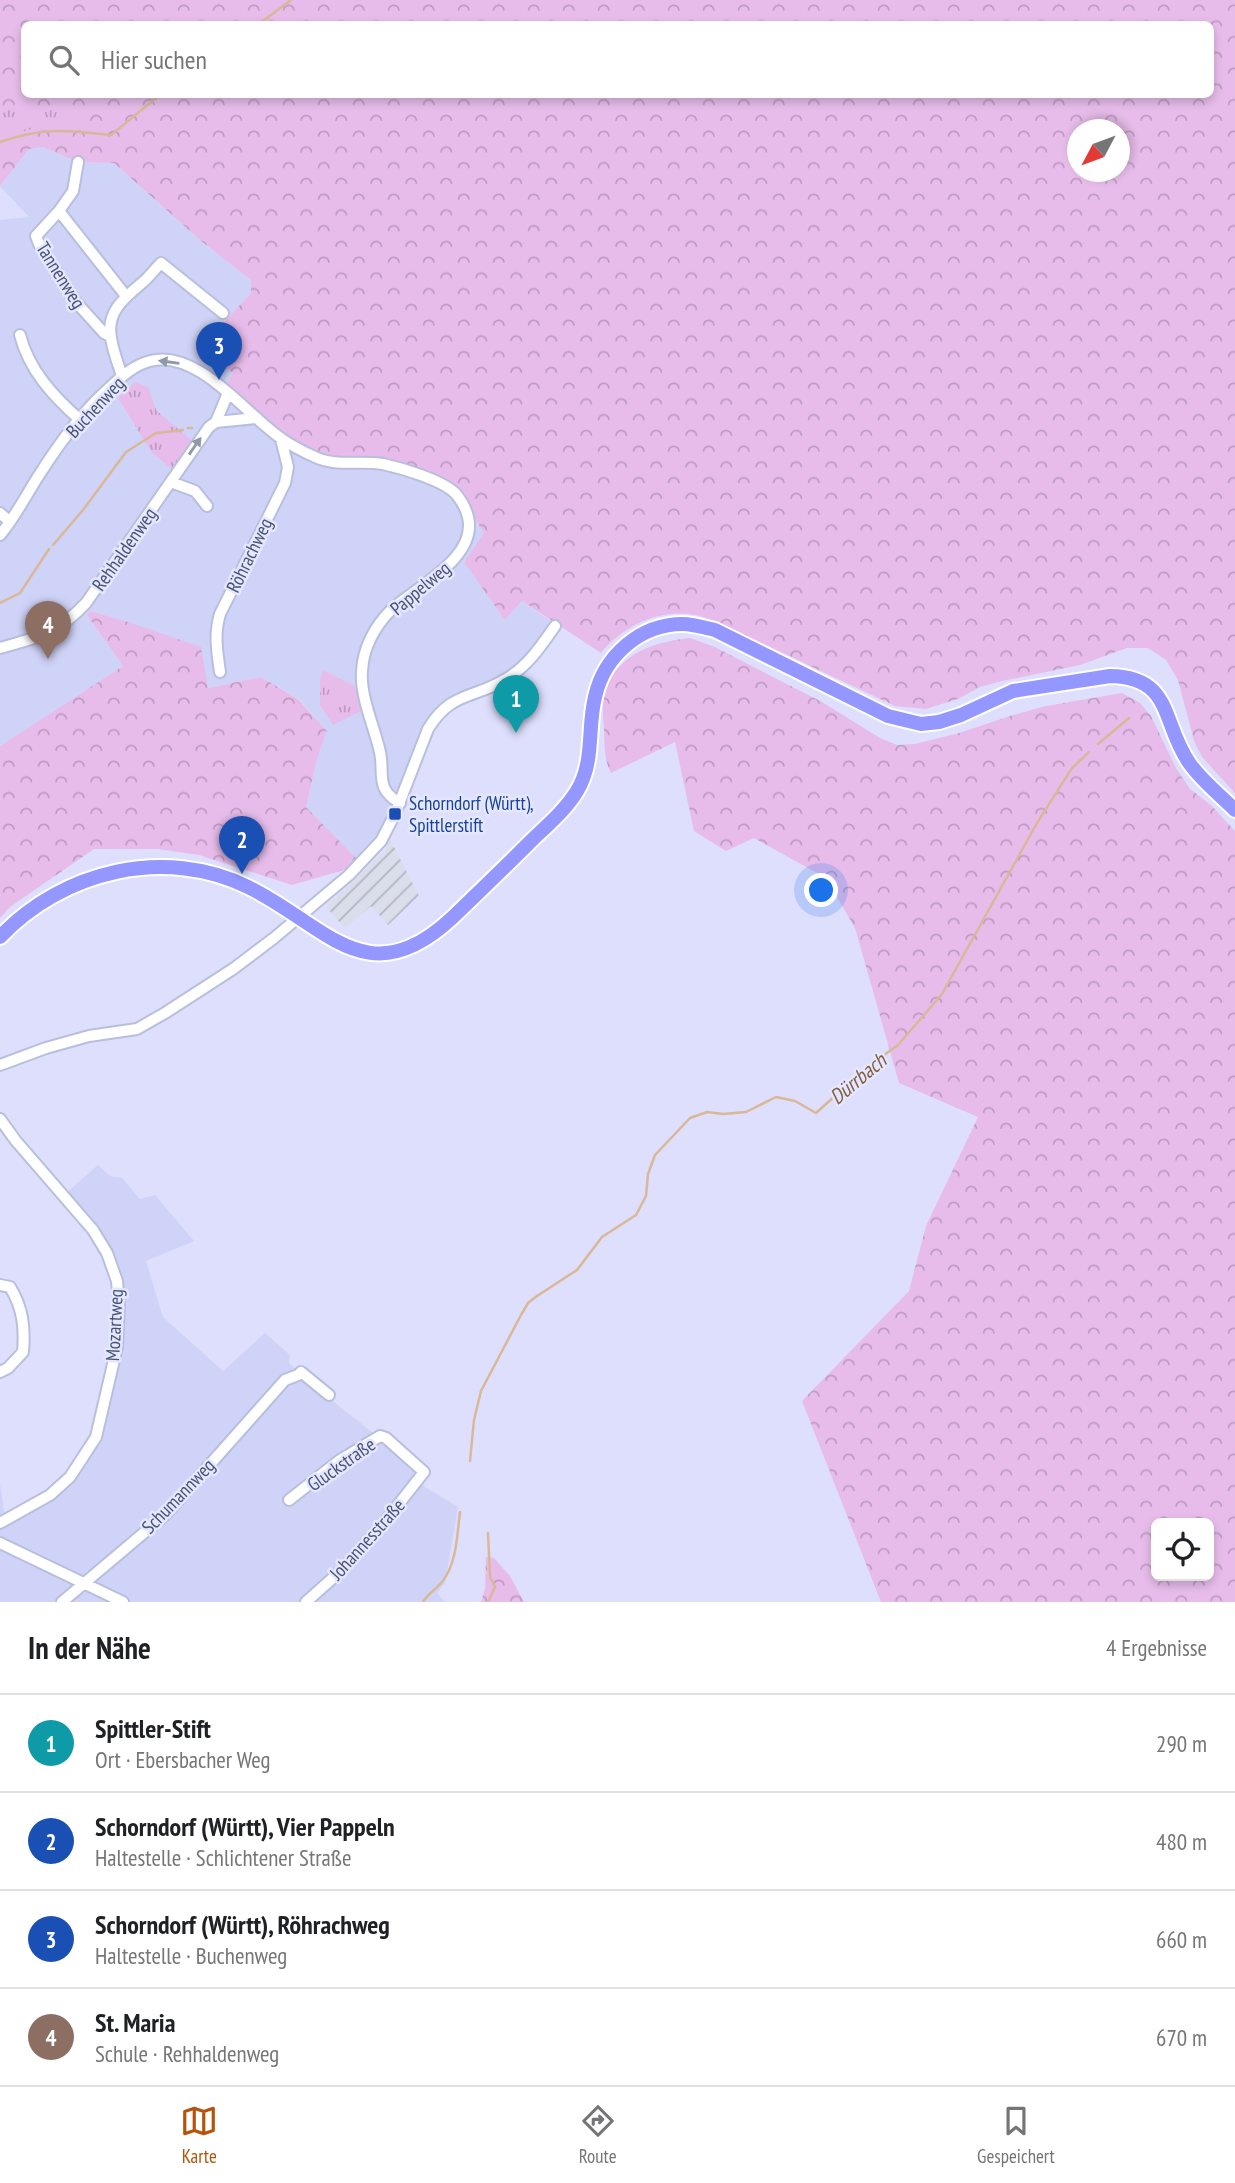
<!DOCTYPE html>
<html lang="de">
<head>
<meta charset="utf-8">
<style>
	:root { --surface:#fff; --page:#f2f2f2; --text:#202124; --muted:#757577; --line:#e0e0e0; --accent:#b45309 }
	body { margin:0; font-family:"PT Sans Narrow",sans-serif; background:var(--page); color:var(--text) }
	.controls { position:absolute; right:21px; bottom:21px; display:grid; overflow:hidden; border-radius:10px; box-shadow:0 4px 10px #0003 }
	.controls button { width:63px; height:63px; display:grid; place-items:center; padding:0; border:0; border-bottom:2px solid var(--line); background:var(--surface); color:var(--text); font:35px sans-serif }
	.compass { position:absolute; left:1067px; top:119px; width:63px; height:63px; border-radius:50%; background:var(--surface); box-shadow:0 4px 10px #0003; rotate:229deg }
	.you { position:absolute; left:822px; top:891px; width:24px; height:24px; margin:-18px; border:5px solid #fff; border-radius:50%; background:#1a73e8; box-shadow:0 0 0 10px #1a73e833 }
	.badge { display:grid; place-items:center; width:46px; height:46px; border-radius:50%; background:var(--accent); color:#fff; font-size:23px; font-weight:700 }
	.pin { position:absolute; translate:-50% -58px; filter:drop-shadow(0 2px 4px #0008) }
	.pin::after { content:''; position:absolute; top:37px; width:24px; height:21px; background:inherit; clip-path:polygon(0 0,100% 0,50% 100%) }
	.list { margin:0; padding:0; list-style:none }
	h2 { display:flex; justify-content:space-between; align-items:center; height:91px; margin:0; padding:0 28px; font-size:30px }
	h2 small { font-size:23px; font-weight:400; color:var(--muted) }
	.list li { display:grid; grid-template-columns:46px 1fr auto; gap:21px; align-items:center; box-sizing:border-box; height:98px; padding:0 28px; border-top:2px solid var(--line) }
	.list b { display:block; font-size:26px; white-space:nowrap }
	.list p { margin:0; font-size:23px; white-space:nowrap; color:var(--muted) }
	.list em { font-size:23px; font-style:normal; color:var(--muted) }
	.icon { flex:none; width:38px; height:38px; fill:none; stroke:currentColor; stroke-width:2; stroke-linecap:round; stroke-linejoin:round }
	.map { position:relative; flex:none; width:1235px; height:1602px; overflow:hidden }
	.search { position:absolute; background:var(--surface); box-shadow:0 4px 10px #0003; left:21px; right:21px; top:21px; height:77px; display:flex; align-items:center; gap:18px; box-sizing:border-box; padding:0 24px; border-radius:10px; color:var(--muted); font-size:26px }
	.sheet { height:483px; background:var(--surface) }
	nav { display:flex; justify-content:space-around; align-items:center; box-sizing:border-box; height:98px; border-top:2px solid var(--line); background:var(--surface); font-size:19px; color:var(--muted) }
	nav a { display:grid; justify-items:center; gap:4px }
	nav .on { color:var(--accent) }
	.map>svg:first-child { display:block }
</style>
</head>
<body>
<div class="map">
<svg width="1235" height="1602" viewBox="0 0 1235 1602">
	<defs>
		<pattern id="industrial-furrows" width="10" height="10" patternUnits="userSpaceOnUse" patternTransform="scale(1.75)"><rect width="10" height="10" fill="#daddea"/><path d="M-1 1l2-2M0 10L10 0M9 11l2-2" fill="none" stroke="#b3b6c2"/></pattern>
		<pattern id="forest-crowns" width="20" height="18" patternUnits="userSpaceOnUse" patternTransform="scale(1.75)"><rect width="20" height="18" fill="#e7bcea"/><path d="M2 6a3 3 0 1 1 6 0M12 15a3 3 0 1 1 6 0" fill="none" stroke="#bd9bc2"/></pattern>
		<pattern id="park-tufts" width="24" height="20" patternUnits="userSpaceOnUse" patternTransform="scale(1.75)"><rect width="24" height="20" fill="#e7bcea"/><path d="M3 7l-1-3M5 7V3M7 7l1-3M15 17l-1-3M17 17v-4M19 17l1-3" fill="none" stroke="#bd9bc2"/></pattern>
	</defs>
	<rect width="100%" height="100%" fill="#dedffd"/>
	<path fill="#cfd3f7" d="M43 147 78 162 114 163 200 240 251 280V293L202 347 233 373 227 385 460 495 484 533 506 619 522 601 552 622 525 661 505 678 455 698 436 709 428 719 388 818 376 842 358 860 306 807 317 759 327 731 299 699 261 677 208 688 87 615 123 666 0 746V220L29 217 0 186 29 149Z
		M98 1165 110 1176 122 1178 140 1199 155 1195 194 1241 146 1261 163 1317 223 1371 265 1333 290 1355 289 1363 323 1393 415 1467 413 1477 425 1487 458 1507 445 1583 437 1593 445 1602H0V1484L6 1524 50 1502 73 1483 101 1433 121 1346 123 1282 98 1230 65 1194Z"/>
	<path fill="url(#industrial-furrows)" d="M390 839 419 896 388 925 371 906 345 928 326 907 385 851Z"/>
	<path fill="url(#forest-crowns)" fill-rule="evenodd" d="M0 0H1235V793L1202 757 1194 741 1178 680 1166 660 1148 648H1127L1080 665 1002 681 980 687 958 699 926 709 895 706 721 624C712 621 703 616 695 615 659 608 623 626 601 653L522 601 505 620 464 562 484 533 460 495 447 483 326 456 283 434 226 386 233 373 201 347 251 293V280L200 240 114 163 78 162 43 147 29 149 0 186ZM24 24H1210V94H24ZM1078 130H1120V172H1078Z
		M90 611 128 622 201 647 208 688 261 677 298 699 327 731 317 759 306 807 358 860 344 870 292 885 199 855 158 849H94L10 907 0 918V746L123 666 87 615Z
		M690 638 715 647 822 702 880 738 897 745 915 744 959 733 1013 715 1046 706 1122 693 1140 703 1151 716 1176 768 1190 789 1211 805 1235 831V1602H881L802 1401 909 1291 926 1226 978 1117 899 1083 855 928 826 878 754 838 726 851 694 831 675 742 611 773C604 760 605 747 604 731 604 723 602 713 603 704 608 658 649 642 690 638ZM1209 1523V1576H1156V1523Z
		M486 1557 494 1558 510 1576 524 1602H481L485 1589Z"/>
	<path fill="url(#park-tufts)" d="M68 108 67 126 26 130 15 140 0 146V115L10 109Z
		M135 382 148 387 156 410 192 441 172 469 152 453 118 398Z
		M323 670 355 686 363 710 333 725 320 705V680Z"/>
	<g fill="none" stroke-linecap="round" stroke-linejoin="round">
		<path stroke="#d9b898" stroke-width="2.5" d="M259 24 291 0
			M0 142C43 127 67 130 111 135L161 94
			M188 428H192
			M53 545 83 510 126 452 156 433 183 430
			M0 603 20 593 49 549
			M1098 744 1129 718
			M470 1461 474 1420 481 1391 521 1315 528 1303 537 1296 577 1270 602 1237 636 1215 646 1196 648 1174 655 1155 690 1118 707 1112 723 1114 746 1112 776 1097 795 1101 816 1113 866 1068 898 1045 942 994 1037 823 1072 768 1089 752
			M423 1602C428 1594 436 1589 442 1582 457 1563 457 1535 460 1512
			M488 1602 495 1587 490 1577 488 1533"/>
		<g stroke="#b8bfde" stroke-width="14">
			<path id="minor" d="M59 211 73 191 78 162
				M20 335C29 370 53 396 79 419
				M110 336 104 333 75 301 39 244 36 236 59 211 126 296
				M122 376C118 364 113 351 111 338 106 312 124 298 142 283 149 277 155 269 161 263L223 313
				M216 422 228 393
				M171 482 195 491 207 506
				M0 513 10 522
				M0 535C17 515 28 491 43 469 61 441 82 413 106 391 119 379 133 365 150 361 198 348 247 416 282 439 292 446 304 452 315 457 336 467 360 460 383 464 401 468 443 480 456 494 461 500 466 509 468 517 478 558 416 587 391 610 375 626 363 648 362 671 360 695 373 724 379 748 386 772 373 788 400 803
				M0 648C39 637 57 634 86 603L209 427 216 422 257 418
				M220 672C217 651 214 634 220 614L285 483 288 467 281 439
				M0 1065 46 1048 89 1036 137 1029 165 1013 233 969 274 938 349 875 381 841 395 814 428 729C451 691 474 699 506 679 528 666 541 646 555 626
				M0 1119 16 1141 93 1230 107 1253 117 1281 119 1305 117 1347 96 1437 70 1477 50 1495 0 1523
				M0 1285 10 1287C23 1308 25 1328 23 1352L8 1368 0 1372
				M289 1500 340 1460 380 1436 386 1438 424 1472 383 1524 343 1569 306 1602
				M0 1543 123 1602
				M62 1602 165 1515 285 1380 298 1375 301 1372 329 1395"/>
		</g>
		<g stroke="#fff" stroke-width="18">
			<path id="major" d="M0 937C62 871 165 846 248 887 325 924 367 998 453 917 480 891 507 865 534 838 549 824 566 809 577 791 595 761 587 729 595 697 604 656 640 624 683 624 693 624 705 628 715 630L888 716 921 724 939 722 961 715 1013 691 1110 676C1174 677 1161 724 1190 764 1202 781 1220 795 1235 810"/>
		</g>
		<use href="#minor" stroke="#fff" stroke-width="10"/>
		<use href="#major" stroke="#9397ff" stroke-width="14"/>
	</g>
	<defs><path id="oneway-solid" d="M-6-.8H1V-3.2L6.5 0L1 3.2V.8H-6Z" transform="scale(1.75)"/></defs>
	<g fill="#9098ab">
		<use href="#oneway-solid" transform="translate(169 362) rotate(-172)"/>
		<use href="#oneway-solid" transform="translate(195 446) rotate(-55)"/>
	</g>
	<rect fill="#1a4fb4" stroke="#e5e6ff" stroke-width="2.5" x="388" y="807" width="14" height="14" rx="3.5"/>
	<g text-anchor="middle" stroke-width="5" stroke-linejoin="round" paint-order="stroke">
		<g font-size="19" fill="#465473" stroke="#e5e6ff">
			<text transform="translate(61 275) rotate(58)" y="7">Tannenweg</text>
			<text transform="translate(95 407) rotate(-47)" y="7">Buchenweg</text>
			<text transform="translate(124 549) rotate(-55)" y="7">Rehhaldenweg</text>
			<text transform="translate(249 555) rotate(-64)" y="7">Röhrachweg</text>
			<text transform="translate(420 588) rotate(-40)" y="7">Pappelweg</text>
			<text transform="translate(114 1325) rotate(-87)" y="7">Mozartweg</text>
			<text transform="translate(341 1464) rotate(-35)" y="7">Gluckstraße</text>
			<text transform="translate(178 1496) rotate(-46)" y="7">Schumannweg</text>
			<text transform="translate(367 1539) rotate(-48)" y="7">Johannesstraße</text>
		</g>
		<g font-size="19" fill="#164399" stroke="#e5e6ff" text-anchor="start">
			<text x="409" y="810">Schorndorf (Württ),<tspan x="409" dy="22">Spittlerstift</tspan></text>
		</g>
		<g font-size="21" font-style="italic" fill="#815f3c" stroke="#e5e6ff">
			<text transform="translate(858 1079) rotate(-40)" y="7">Dürrbach</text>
		</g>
	</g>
</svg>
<div class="controls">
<button><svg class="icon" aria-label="locate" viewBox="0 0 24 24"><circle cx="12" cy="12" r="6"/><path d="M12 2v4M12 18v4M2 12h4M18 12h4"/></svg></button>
</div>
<svg class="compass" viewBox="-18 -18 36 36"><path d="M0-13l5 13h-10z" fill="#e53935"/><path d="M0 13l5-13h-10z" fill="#757577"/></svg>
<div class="you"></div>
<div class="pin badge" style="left:516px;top:733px;background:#0f9aa8">1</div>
<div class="pin badge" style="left:242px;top:874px;background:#1a4fb4">2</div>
<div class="pin badge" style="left:219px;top:380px;background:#1a4fb4">3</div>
<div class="pin badge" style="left:48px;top:659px;background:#8d6e63">4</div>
<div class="search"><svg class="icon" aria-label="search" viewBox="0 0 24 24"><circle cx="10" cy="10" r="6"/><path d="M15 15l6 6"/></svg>Hier suchen</div>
</div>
<section class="sheet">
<h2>In der Nähe<small>4 Ergebnisse</small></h2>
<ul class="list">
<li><span class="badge" style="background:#0f9aa8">1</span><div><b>Spittler-Stift</b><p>Ort · Ebersbacher Weg</p></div><em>290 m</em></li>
<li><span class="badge" style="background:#1a4fb4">2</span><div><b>Schorndorf (Württ), Vier Pappeln</b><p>Haltestelle · Schlichtener Straße</p></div><em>480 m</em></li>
<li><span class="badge" style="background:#1a4fb4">3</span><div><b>Schorndorf (Württ), Röhrachweg</b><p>Haltestelle · Buchenweg</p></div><em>660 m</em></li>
<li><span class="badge" style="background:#8d6e63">4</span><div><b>St. Maria</b><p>Schule · Rehhaldenweg</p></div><em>670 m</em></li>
</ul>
</section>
<nav>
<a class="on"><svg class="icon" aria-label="map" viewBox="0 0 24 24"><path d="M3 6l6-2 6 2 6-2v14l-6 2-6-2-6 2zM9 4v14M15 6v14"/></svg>Karte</a>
<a><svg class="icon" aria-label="directions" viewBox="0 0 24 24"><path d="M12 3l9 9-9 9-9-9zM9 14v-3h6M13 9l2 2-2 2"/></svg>Route</a>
<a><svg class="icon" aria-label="saved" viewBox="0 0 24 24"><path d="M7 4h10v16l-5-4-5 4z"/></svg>Gespeichert</a>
</nav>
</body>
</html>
